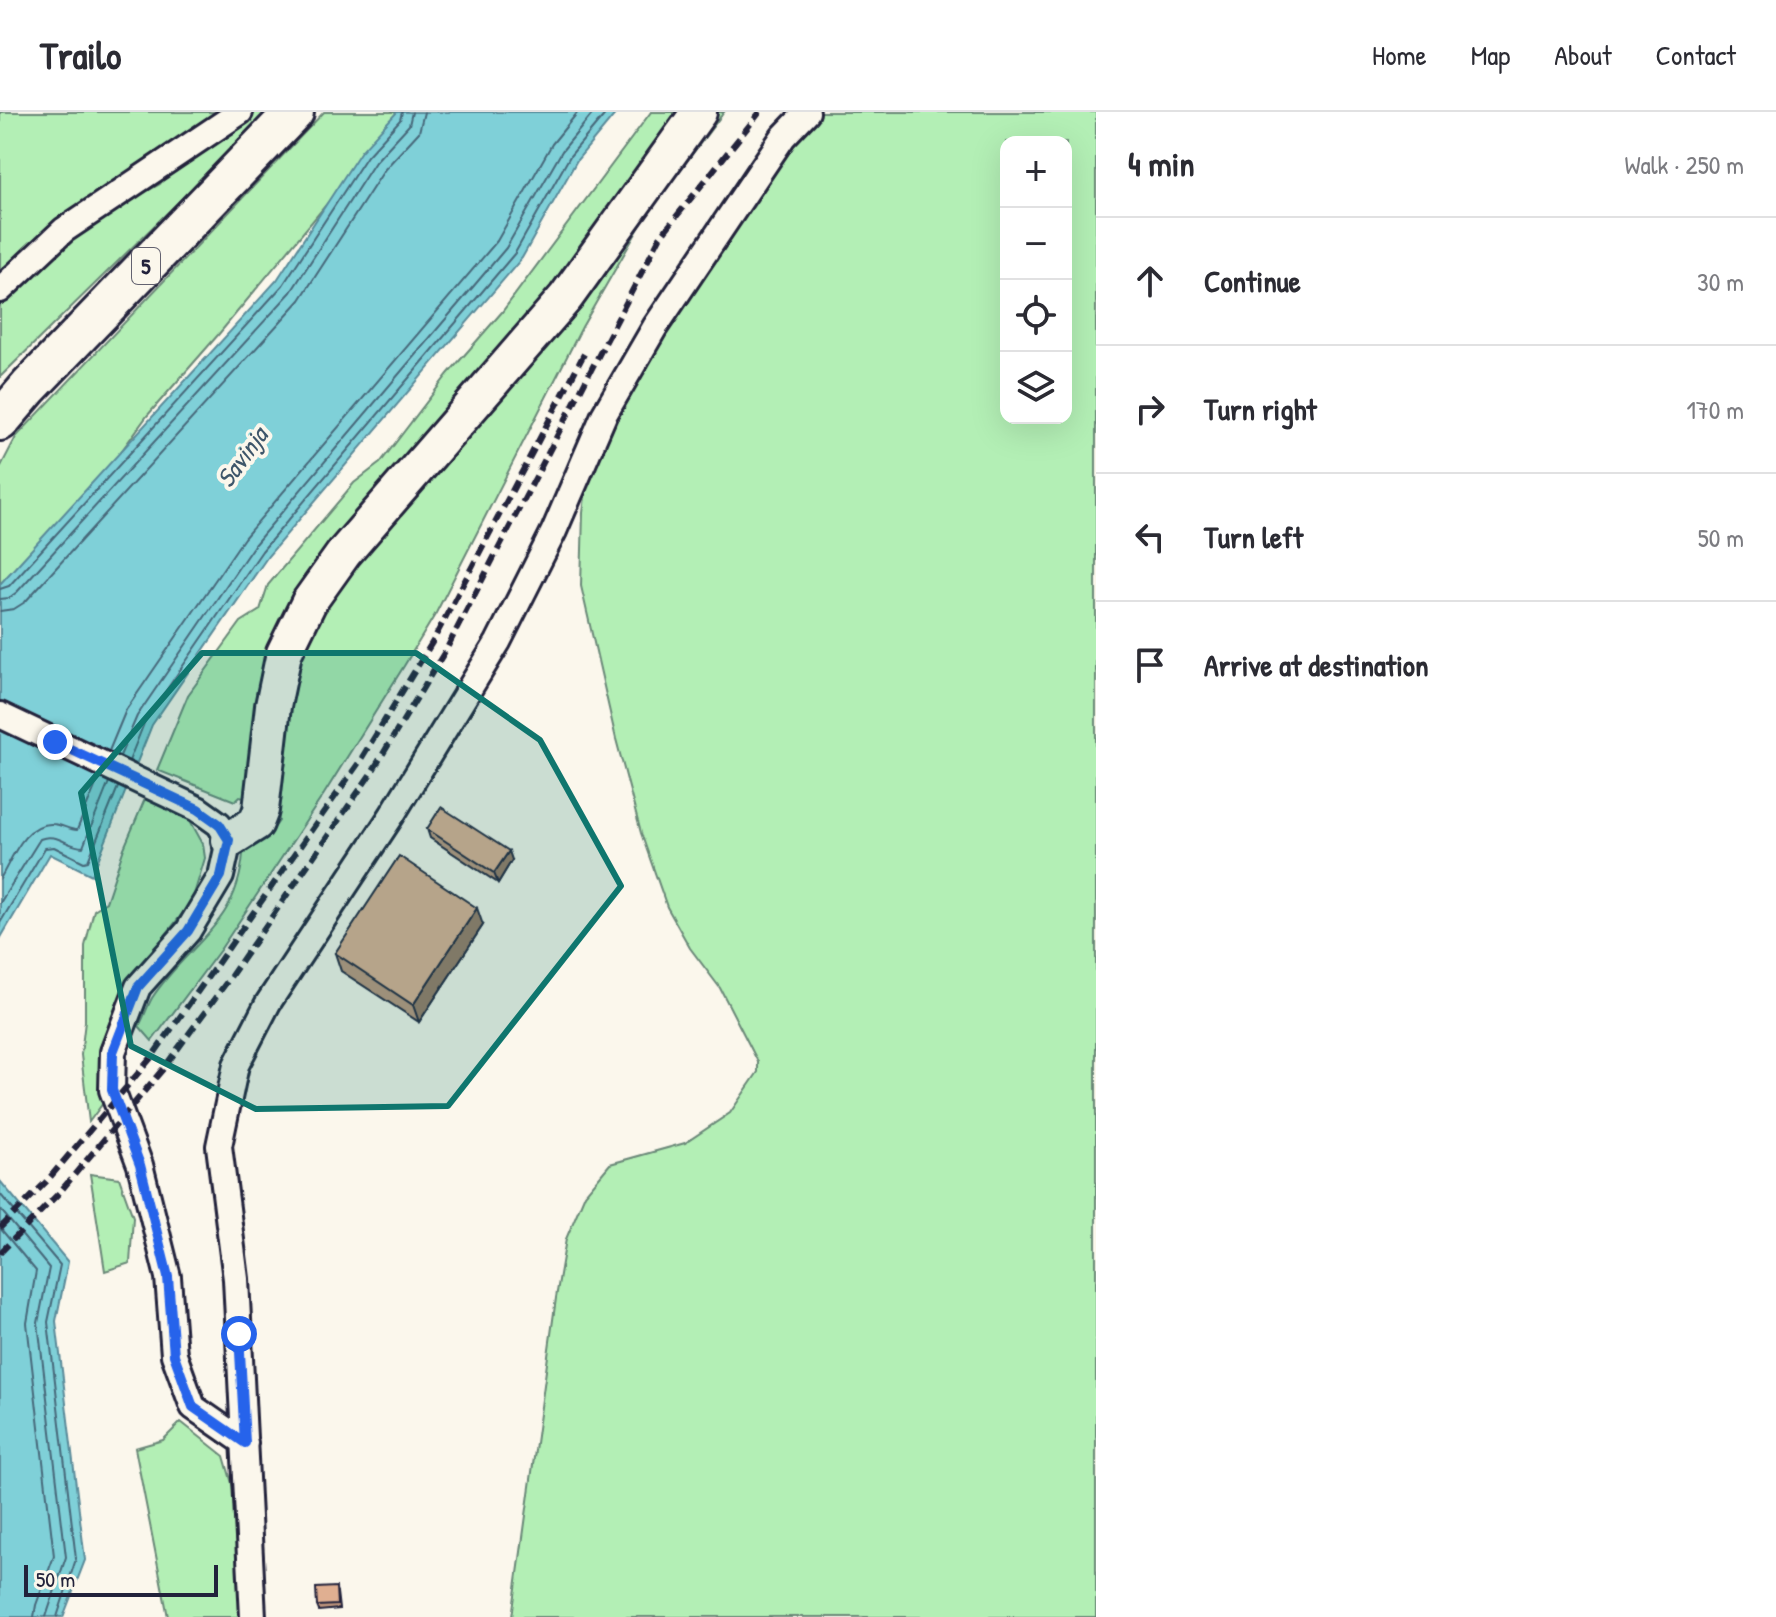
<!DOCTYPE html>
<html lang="en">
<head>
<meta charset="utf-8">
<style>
	:root { --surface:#fff; --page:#f7f7f7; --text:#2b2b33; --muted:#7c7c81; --line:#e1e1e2 }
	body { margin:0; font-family:"Patrick Hand",sans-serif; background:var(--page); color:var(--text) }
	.controls { position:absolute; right:24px; top:24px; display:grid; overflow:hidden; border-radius:16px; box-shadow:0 8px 32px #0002 }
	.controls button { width:72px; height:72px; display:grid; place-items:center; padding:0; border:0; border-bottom:2px solid var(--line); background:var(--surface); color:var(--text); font:40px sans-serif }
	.scale { position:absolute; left:24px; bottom:20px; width:194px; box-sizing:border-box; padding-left:8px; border:4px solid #22223b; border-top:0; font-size:22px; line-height:28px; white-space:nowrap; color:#22223b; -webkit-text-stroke:6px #fbf7ec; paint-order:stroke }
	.stop { position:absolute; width:24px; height:24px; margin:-18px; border:6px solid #2563eb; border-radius:50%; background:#fff }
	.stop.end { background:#2563eb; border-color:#fff; box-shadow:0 2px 8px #0008 }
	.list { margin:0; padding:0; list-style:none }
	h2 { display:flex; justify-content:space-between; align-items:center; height:104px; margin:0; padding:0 32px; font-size:34px }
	h2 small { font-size:26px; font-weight:400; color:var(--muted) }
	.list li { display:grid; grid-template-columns:52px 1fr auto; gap:24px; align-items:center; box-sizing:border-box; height:128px; padding:0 32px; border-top:2px solid var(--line) }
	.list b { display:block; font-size:30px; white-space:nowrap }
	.list em { font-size:26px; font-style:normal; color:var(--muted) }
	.icon { flex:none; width:44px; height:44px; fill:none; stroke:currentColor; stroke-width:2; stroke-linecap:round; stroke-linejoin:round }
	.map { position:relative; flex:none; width:1096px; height:1505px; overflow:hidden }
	header { display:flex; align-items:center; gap:48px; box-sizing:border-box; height:112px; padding:0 40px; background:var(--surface); border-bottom:2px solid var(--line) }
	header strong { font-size:38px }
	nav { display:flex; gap:44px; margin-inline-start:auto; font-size:28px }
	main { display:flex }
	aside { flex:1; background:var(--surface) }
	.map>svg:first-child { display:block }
</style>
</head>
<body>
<header>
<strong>Trailo</strong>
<nav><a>Home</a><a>Map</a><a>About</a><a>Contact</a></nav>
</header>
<main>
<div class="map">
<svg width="1096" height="1505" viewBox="0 0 1096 1505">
	<rect width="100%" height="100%" fill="#fbf7ec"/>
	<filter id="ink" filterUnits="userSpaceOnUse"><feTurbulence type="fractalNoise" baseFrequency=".0125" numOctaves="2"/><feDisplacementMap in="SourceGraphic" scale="16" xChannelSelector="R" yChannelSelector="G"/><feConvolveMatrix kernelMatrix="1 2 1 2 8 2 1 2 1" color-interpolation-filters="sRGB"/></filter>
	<g filter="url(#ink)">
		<path fill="#b3efb5" stroke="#6a8878" stroke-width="2" fill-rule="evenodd" d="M0 0H216L150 47 0 164Z
			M251 0H265L267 3 0 265V188L67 123 160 72 177 50Z
			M324 0H403L218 223 147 304 0 506V356L16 325Z
			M651 0H694L637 80 343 432 248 686 240 684 235 689 157 658 188 583 241 510 260 498 268 473 354 371 380 351 448 262 502 200Z
			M704 0H724L647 102 582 215 436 501 404 554 324 682 220 838 152 929 139 914C144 905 147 895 152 886 188 831 237 815 243 742L268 724 279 709 276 673 300 525Z
			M819 0H1096V1505H512L556 1186 566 1127 585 1082 610 1052 685 1031 730 1001 758 960V950L720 876 690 836 667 795 641 721 616 627 581 474 583 401 587 369 611 315 664 217 741 99ZM1006 30H1066V306H1006Z
			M147 682 186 701 203 732 205 746 192 789 135 862 109 911 102 931V945L109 983 89 1010 81 943 85 909V834L94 798 106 790 124 736Z
			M90 1062 119 1066 133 1105 130 1151 105 1159Z
			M181 1310 224 1344 233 1375 241 1505H168L135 1336 163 1328Z"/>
		<path fill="#7fd0d8" stroke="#5a8a99" stroke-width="2" d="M397 0H617L577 48 522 146 268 444 152 613 92 763 50 742 0 827V472L277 168 361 39Z
			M0 1069 68 1150 56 1209 85 1448 63 1505H0Z"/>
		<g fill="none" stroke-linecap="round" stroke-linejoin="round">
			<path stroke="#47687a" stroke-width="2" d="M0 477 9 474 283 173 367 44 400 8 402 0
				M0 487 9 486 17 480 291 180 375 50 409 13 412 0
				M0 499 14 497 25 490 300 188 385 57 419 20 424 0
				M109 639 126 598 244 426 497 129 552 32 578 0
				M120 644 137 604 254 433 506 136 562 39 594 0
				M129 649 145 609 262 439 515 141 570 44 607 0
				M0 767C12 747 24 711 52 712 61 712 69 718 77 718L99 665
				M0 791 40 727C57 720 67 735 83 735L109 670
				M0 811 45 736 54 735 84 750 88 749 118 675
				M0 1082 60 1153 48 1210 76 1447 57 1505
				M0 1097 49 1156 38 1211 66 1445 46 1505
				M0 1116 36 1159 27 1211 54 1444 36 1493 34 1505"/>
			<g stroke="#22223b" stroke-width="30">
				<path id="street" d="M0 178 64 118 240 0
					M0 603 198 697 219 712 229 728 221 764 188 819 138 875 113 940 112 978 140 1053 168 1165 174 1243 193 1295 245 1331
					M253 1505 236 1167 219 1034 236 953 268 891 392 703 498 530 554 419 604 303 655 215 783 25 807 0"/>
			</g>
			<g stroke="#22223b" stroke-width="40">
				<path id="secondary" d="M229 728 256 711 261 698 273 594 284 541 309 490 344 441 566 185 699 0"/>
			</g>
			<g stroke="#22223b" stroke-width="44">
				<path id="primary" d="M0 309 29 275 294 0"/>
			</g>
			<use href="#street" stroke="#fbf7ec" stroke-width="24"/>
			<use href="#secondary" stroke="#fbf7ec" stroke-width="34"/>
			<use href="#primary" stroke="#fbf7ec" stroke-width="38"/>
			<path stroke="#22223b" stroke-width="6" stroke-dasharray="12 6" stroke-linecap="butt" d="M0 1116 46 1070 151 946 358 652 433 529 584 242
				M0 1141 59 1081 163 957 226 871 372 660 447 536 660 125 760 0"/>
		</g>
		<path fill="#c1967d" stroke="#22223b" stroke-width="2" d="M427 717 512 748 498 771 430 726Z
			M483 813 419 910 341 859 335 841Z
			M337 1480 339 1497 319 1499 317 1494Z"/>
		<path fill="#9d7a66" stroke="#22223b" stroke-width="2" d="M509 739 512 748 498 771 494 761Z
			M477 796 483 813 419 910 413 893Z"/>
		<path fill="#e0af91" stroke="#22223b" stroke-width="2" d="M441 695 509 739 494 761 427 717Z
			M399 744 477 796 413 893 335 841Z
			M336 1475 337 1493 317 1494 316 1476Z"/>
	</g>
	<g fill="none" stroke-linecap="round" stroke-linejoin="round" filter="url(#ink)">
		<path stroke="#2563eb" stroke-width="10" d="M55 630 198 697 219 712 229 728 221 764 188 819 138 875 113 940 112 978 140 1053 168 1165 174 1243 193 1295 245 1331 239 1222"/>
	</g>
	<path fill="#0f766e" fill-opacity="0.2" stroke="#0f766e" stroke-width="6" stroke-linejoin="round" d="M202 541H416L540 628 621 774 448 994 256 997 131 934 81 681Z"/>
	<g text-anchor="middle" stroke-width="8" stroke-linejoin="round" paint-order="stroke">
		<rect fill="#fbf7ec" stroke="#636270" stroke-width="2" x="132" y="136" width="28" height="36" rx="6"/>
		<g font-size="22" font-weight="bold" fill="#22223b">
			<text x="146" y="162">5</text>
		</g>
		<g font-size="26" font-style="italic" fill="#3e566a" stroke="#fbf7ec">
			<text transform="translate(242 345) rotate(-54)" y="9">Savinja</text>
		</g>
	</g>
</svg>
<div class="controls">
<button>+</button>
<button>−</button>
<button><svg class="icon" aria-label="locate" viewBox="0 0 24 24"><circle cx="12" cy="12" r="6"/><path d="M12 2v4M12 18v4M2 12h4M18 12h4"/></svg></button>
<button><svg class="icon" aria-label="layers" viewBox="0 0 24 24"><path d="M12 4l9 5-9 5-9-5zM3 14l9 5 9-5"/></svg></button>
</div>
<div class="scale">50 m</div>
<div class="stop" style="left:239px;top:1222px"></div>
<div class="stop end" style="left:55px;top:630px"></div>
</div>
<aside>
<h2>4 min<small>Walk · 250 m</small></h2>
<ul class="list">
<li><svg class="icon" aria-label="ahead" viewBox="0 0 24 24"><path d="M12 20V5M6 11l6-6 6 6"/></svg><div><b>Continue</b></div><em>30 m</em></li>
<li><svg class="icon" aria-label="right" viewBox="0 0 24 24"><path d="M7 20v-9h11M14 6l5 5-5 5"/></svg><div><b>Turn right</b></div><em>170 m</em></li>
<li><svg class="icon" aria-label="left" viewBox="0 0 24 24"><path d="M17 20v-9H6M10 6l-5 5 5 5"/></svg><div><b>Turn left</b></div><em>50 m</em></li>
<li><svg class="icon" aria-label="arrive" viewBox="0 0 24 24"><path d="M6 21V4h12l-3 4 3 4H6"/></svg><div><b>Arrive at destination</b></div></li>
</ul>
</aside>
</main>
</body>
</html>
